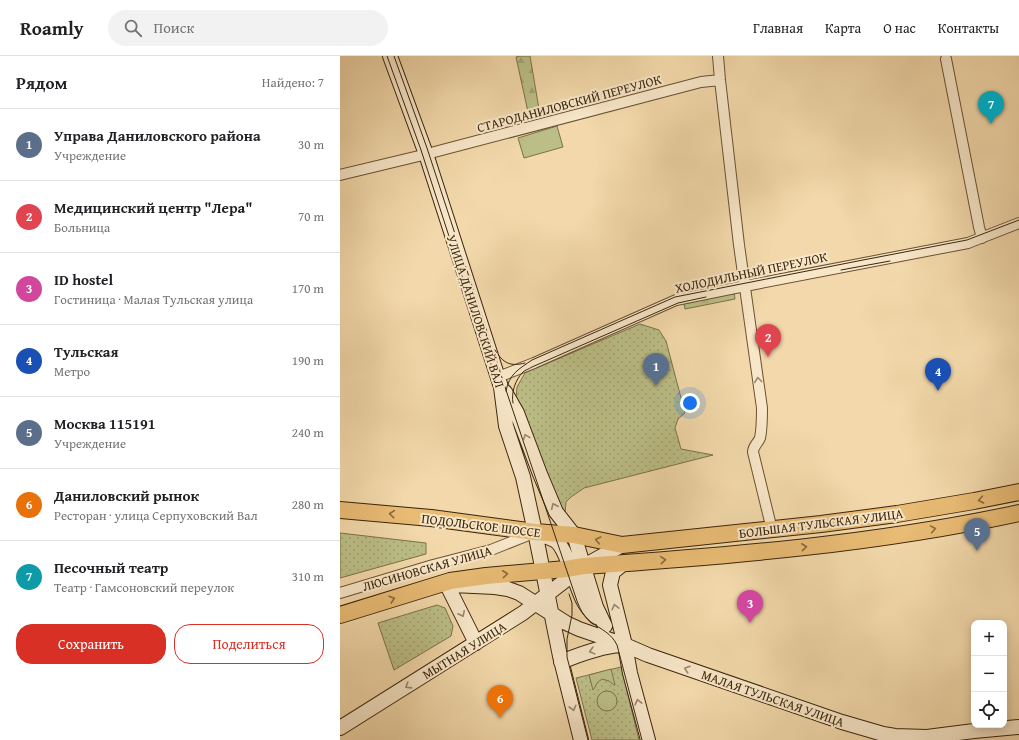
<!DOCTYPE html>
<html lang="ru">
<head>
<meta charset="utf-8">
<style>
	:root { --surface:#fff; --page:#f2f2f2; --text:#202124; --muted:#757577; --line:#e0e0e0; --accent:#d93025 }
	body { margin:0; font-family:"Gentium Book Plus",serif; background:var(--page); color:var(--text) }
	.controls { position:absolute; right:12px; bottom:12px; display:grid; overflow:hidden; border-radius:8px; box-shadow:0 2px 10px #0003 }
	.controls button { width:36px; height:36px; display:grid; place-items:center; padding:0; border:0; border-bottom:1px solid var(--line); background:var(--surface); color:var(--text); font:20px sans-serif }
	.you { position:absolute; left:350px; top:347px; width:14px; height:14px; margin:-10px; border:3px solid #fff; border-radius:50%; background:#1a73e8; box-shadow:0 0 0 6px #1a73e833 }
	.badge { display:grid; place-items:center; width:26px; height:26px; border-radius:50%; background:var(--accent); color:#fff; font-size:13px; font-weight:700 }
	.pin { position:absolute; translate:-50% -33px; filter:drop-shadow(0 1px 2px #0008) }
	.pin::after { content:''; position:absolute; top:21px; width:14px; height:12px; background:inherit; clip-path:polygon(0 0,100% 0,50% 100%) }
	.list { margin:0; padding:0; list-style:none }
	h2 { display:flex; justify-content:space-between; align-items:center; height:52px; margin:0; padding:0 16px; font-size:17px }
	h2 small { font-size:13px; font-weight:400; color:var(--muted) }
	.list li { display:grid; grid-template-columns:26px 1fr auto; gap:12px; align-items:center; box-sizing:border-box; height:72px; padding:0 16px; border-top:1px solid var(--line) }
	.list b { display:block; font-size:15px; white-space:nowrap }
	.list p { margin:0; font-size:13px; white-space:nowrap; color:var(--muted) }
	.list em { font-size:13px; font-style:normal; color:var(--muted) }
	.actions { display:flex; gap:8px; padding:12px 16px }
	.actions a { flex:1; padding:9px 0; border:1px solid var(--accent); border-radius:16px; text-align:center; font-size:14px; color:var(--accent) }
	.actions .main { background:var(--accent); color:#fff }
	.icon { flex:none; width:22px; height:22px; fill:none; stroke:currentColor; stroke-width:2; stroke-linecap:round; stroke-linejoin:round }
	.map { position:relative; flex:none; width:679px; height:684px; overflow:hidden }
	header { display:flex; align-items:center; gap:24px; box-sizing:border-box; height:56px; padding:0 20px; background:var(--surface); border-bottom:1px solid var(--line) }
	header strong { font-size:19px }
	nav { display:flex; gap:22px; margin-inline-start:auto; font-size:14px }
	.search { width:280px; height:36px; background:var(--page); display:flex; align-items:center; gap:10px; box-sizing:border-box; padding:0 14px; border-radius:22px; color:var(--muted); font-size:15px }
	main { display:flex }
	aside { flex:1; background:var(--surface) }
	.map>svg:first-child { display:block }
</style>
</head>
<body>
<header>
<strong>Roamly</strong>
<div class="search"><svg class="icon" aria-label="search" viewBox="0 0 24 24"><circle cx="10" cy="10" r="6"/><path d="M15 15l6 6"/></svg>Поиск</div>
<nav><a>Главная</a><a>Карта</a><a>О нас</a><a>Контакты</a></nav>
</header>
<main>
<aside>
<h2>Рядом<small>Найдено: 7</small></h2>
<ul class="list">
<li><span class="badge" style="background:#5c6f8a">1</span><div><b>Управа Даниловского района</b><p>Учреждение</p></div><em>30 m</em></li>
<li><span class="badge" style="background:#e0444e">2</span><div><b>Медицинский центр &quot;Лера&quot;</b><p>Больница</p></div><em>70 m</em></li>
<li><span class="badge" style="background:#d1479c">3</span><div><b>ID hostel</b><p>Гостиница · Малая Тульская улица</p></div><em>170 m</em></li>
<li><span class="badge" style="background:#1a4fb4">4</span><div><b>Тульская</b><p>Метро</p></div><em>190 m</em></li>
<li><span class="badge" style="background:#5c6f8a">5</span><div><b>Москва 115191</b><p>Учреждение</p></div><em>240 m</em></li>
<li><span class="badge" style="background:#e8710a">6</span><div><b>Даниловский рынок</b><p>Ресторан · улица Серпуховский Вал</p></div><em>280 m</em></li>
<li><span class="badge" style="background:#0f9aa8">7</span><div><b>Песочный театр</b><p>Театр · Гамсоновский переулок</p></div><em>310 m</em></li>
</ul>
<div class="actions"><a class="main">Сохранить</a><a>Поделиться</a></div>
</aside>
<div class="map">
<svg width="679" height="684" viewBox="0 0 679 684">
	<defs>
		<pattern id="grass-tufts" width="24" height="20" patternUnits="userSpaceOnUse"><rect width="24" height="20" fill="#bcbe87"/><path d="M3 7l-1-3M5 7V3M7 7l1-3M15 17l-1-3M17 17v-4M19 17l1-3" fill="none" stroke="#a2a373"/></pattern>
		<pattern id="forest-firs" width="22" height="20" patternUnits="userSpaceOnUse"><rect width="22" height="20" fill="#bcbe87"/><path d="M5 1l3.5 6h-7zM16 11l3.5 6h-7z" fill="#a2a373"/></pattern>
		<pattern id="park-dots" width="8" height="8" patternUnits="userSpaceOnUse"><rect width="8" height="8" fill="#bcbe87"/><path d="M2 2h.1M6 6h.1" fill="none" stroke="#a2a373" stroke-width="1.8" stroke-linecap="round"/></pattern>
	</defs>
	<rect width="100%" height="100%" fill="#f2d8aa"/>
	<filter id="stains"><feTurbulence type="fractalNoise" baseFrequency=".005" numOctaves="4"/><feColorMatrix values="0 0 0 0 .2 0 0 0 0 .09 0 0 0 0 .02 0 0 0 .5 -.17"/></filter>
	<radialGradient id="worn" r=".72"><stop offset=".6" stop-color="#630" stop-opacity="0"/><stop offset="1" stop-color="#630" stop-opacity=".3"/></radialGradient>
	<path fill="url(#grass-tufts)" stroke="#7c7249" d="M394 236 395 243 345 253 344 248Z"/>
	<path fill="url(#forest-firs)" stroke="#7c7249" d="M180 0H190L199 53 188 56 176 1Z"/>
	<path fill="url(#park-dots)" stroke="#7c7249" d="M300 268 319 274 326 285 345 357 338 363 335 372 341 393 373 399 244 432 231 441 226 446 225 458 219 451 176 344 177 331 185 317 187 316Z
		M0 477 86 487V498L0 522Z
		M97 549 105 552 113 570 111 580 54 614 38 567Z
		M281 611 299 684H252L236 622Z"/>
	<path fill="#bcbe87" stroke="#7c7249" d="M217 70 223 91 184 102 178 82Z
		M271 613 275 629H274L269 625 262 623 257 627 254 633 253 634 249 619Z
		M257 645a10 10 0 1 1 20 0a10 10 0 1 1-20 0Z"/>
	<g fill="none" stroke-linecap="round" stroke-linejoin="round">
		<g stroke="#695233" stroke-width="12">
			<path id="street" d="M378 0 380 24 399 189 422 352C422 361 422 373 420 382 418 387 413 390 413 396L432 474
				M606 3 639 171 642 182
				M0 119 83 99 361 26 380 24
				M158 321 194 307 336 244 405 230 628 187 679 167
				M0 537 93 509 151 494 191 478"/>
		</g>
		<g stroke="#3b250b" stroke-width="16">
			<path id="secondary" d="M50 0 86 98 161 331 166 370 183 421 195 476 220 600 241 684
				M165 336 177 357 200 418 216 456 234 479 256 551 265 570
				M199 478C205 480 211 482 216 485 227 493 236 531 243 544 246 550 251 556 256 561
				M284 507 273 516 270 529 285 589 290 617 308 684
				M107 529 136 587
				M113 529 155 531 168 533 179 537 226 567 239 573 285 589 308 599 502 666 543 678 555 680 587 681 634 675 679 671
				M221 606C238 599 262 590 281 589
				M0 672 183 557 244 510 282 489"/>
		</g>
		<g stroke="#3b250b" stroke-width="18">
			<path id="primary" d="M0 454 91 462 195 476 234 479 282 489 481 468 557 458 634 445 679 436
				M0 559 110 525 146 520 226 513 244 510C389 500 536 488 679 457"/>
		</g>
		<use href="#street" stroke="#f7e6c8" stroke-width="10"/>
		<use href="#secondary" stroke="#f7e6c8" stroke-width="14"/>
		<use href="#primary" stroke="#e9bc75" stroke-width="16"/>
		<path stroke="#3b250b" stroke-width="1" d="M47 0 81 94 143 285 153 314
			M54 0 87 92 166 334 237 545C240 553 244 561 251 566 262 574 271 577 277 589L302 684
			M501 214 550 205
			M155 294C163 307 170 311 185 307
			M166 335C169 318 179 313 192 304L335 241 523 204 627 184 679 164
			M173 347C171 337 175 324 183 316 185 314 189 313 192 311L338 247 366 241
			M229 538 232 547V559L227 583V601L248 684"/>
	</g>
	<defs><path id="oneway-chevron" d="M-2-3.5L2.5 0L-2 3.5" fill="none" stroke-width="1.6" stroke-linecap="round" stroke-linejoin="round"/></defs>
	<g stroke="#99866a">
		<use href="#oneway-chevron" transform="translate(418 324) rotate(-98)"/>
		<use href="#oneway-chevron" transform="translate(186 381) rotate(-111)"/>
		<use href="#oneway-chevron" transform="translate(214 450) rotate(-115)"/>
		<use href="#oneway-chevron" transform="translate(275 551) rotate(-104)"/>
		<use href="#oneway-chevron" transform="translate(122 558) rotate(64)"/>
		<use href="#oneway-chevron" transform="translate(252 595) rotate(165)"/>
		<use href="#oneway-chevron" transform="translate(347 613) rotate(-161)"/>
		<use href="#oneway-chevron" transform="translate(68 630) rotate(148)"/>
		<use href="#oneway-chevron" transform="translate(298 646) rotate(-104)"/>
		<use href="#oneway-chevron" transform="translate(233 652) rotate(76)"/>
	</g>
	<g stroke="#89693b">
		<use href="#oneway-chevron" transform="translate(641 444) rotate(169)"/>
		<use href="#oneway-chevron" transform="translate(52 458) rotate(-175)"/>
		<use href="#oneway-chevron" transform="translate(593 473) rotate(-10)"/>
		<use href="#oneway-chevron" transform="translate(258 484) rotate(-168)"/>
		<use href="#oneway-chevron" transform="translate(464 491) rotate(-6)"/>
		<use href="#oneway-chevron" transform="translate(323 504) rotate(-5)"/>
		<use href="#oneway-chevron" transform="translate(165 518) rotate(-6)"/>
		<use href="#oneway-chevron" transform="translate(52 543) rotate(-17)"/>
	</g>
	<g text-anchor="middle" stroke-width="4" stroke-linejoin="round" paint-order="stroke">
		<g font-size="13" fill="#3b250b" stroke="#f7e6c8">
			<text transform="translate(229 47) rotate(-15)" y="5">СТАРОДАНИЛОВСКИЙ ПЕРЕУЛОК</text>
			<text transform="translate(411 216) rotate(-12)" y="5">ХОЛОДИЛЬНЫЙ ПЕРЕУЛОК</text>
			<text transform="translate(136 255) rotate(72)" y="5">УЛИЦА ДАНИЛОВСКИЙ ВАЛ</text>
			<text transform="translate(481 467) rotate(-7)" y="5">БОЛЬШАЯ ТУЛЬСКАЯ УЛИЦА</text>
			<text transform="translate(141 469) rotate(7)" y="5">ПОДОЛЬСКОЕ ШОССЕ</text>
			<text transform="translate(87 512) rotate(-16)" y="5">ЛЮСИНОВСКАЯ УЛИЦА</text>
			<text transform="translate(124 594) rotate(-32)" y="5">МЫТНАЯ УЛИЦА</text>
			<text transform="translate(433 642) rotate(19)" y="5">МАЛАЯ ТУЛЬСКАЯ УЛИЦА</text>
		</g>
	</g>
	<rect width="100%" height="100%" filter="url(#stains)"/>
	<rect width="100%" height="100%" fill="url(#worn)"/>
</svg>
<div class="controls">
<button>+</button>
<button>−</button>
<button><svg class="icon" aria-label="locate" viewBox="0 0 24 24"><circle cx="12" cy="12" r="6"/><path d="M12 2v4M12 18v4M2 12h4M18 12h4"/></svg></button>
</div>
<div class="you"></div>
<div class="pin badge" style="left:316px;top:330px;background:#5c6f8a">1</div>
<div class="pin badge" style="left:428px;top:301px;background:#e0444e">2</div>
<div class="pin badge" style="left:410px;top:567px;background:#d1479c">3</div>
<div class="pin badge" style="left:598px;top:335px;background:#1a4fb4">4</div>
<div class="pin badge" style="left:637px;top:495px;background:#5c6f8a">5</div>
<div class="pin badge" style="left:160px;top:662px;background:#e8710a">6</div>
<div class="pin badge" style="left:651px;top:68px;background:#0f9aa8">7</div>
</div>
</main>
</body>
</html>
